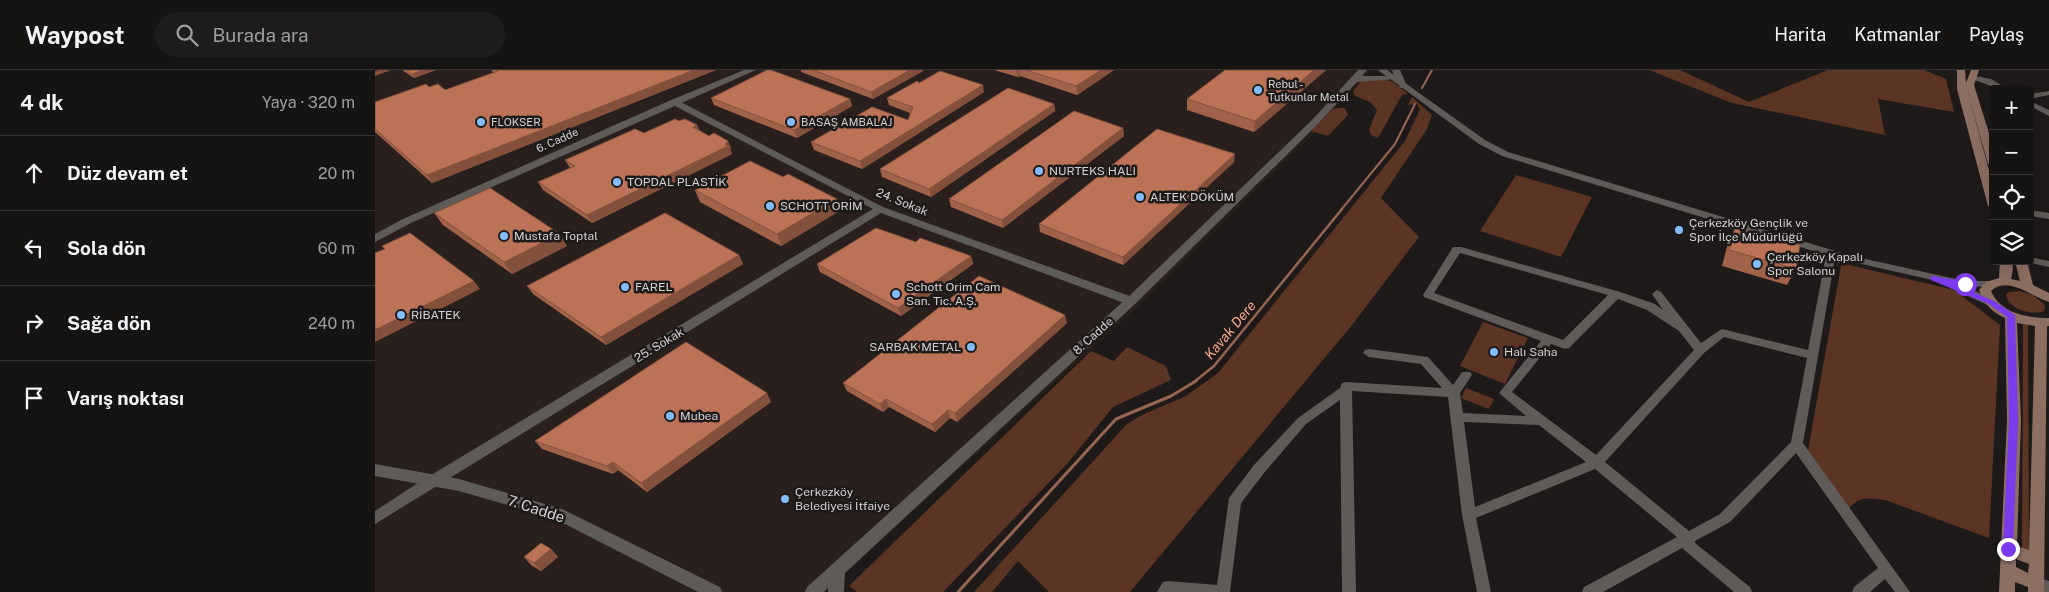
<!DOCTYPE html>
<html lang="tr">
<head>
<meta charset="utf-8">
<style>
	:root { --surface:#161413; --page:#1f1d1c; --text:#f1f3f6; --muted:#9e9ea0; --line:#353333 }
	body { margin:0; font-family:"Public Sans",sans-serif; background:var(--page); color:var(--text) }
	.controls { position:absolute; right:15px; top:15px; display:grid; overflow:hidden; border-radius:5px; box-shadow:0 5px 20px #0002 }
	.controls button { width:45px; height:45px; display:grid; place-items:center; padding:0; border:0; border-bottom:1px solid var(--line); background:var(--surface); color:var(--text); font:25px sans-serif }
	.stop { position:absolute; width:15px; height:15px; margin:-11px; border:4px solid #7c3aed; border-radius:50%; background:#fff }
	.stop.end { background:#7c3aed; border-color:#fff; box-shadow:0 1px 5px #0008 }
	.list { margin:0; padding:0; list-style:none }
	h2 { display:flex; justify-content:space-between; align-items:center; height:65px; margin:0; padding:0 20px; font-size:21px }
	h2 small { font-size:16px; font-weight:400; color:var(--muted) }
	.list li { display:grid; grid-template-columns:32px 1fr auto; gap:15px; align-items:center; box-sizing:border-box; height:75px; padding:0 20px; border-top:1px solid var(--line) }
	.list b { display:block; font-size:19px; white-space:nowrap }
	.list em { font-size:16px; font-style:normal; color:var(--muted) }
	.icon { flex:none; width:28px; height:28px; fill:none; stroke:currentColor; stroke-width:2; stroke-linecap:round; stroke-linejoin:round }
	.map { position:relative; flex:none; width:1674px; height:522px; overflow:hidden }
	header { display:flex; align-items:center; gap:30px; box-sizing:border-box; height:70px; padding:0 25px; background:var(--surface); border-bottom:1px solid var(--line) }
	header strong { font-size:24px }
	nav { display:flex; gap:28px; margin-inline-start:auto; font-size:18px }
	.search { width:350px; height:45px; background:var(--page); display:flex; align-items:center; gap:12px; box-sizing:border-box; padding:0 18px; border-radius:28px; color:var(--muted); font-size:19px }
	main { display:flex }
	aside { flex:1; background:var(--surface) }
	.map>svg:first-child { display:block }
</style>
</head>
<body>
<header>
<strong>Waypost</strong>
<div class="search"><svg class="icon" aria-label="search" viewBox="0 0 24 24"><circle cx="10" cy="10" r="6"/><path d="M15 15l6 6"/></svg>Burada ara</div>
<nav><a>Harita</a><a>Katmanlar</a><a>Paylaş</a></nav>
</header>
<main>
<aside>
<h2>4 dk<small>Yaya · 320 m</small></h2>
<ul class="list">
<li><svg class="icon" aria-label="ahead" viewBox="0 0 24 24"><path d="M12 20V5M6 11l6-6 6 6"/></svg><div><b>Düz devam et</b></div><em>20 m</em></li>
<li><svg class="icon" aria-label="left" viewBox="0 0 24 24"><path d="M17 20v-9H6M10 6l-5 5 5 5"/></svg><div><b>Sola dön</b></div><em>60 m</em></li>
<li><svg class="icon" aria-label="right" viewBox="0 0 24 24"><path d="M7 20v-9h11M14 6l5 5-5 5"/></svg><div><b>Sağa dön</b></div><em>240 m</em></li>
<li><svg class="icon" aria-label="arrive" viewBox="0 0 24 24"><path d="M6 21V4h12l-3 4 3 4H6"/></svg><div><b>Varış noktası</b></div></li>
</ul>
</aside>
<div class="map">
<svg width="1674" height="522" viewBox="0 0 1674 522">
	<rect width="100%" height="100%" fill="#1d1a19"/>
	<path fill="#291f1c" d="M0 0H996L937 60 940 62 767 233 450 522H0Z"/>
	<path fill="#5c3424" d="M1274 0H1305L1374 32 1453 0H1549L1571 9 1579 42 1503 29 1510 65 1357 33Z
		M1009 9 1018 12 1033 24 1027 25 1003 68 996 65 994 60 1002 40 995 32 980 26 978 21 986 11Z
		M1037 27 1057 45 1052 59 1006 128 1044 167 977 255 755 522H674L643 491 617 522H599L752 354 767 345 811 326 843 303 1030 71 1045 39 1042 34 1033 35Z
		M964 38H970L973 45 953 66 936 61 958 39Z
		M1141 105 1217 127 1186 187 1105 161Z
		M1470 194 1579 220 1625 255 1614 468 1510 430C1494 428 1485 426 1474 438L1433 380 1466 196Z
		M1644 221 1658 225 1670 235 1669 241C1657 246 1632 239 1631 224L1634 222Z
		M1108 252 1153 268 1130 314 1085 296Z
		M1648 252 1653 253 1654 482 1647 480Z
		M752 277 791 296 796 310 738 337 692 394 568 522H482L474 516 716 281 739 291Z
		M1091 318 1119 329 1114 339 1086 328Z"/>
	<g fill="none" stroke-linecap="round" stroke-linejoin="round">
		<path stroke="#966653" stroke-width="2" d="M1047 18 1057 0
			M966 140 1020 74 1040 34"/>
		<path stroke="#966653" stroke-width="2.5" d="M819 312 839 296 967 139"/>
		<path stroke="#966653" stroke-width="3" d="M583 522 741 349 796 326 821 311"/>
		<path fill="#5f5b59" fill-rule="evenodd" d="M1003 0H1012L1110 70 1133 82 1477 186 1590 211H1624L1625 213 1624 215 1620 216 1591 217 1621 230 1622 233 1621 236 1617 237 1575 218V214L1460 188 1428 373 1535 522H1520L1510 509 1495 522H1477L1479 517 1503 498 1421 383 1355 452 1320 471V473L1375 517 1377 522H1359L1307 478 1228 522H1207L1209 517 1302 467 1220 399 1101 448 1116 522H1102L1087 445 1073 327 977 321 981 522H967L965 330 931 354 889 403 866 433 855 522H782L788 512 793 511 842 515 854 428 879 395 923 348 965 318 967 313 971 312 1067 318 1046 294 994 287 988 283 990 280 994 279 1053 287 1078 315 1087 302H1095L1097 305 1085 323 1088 343 1151 346 1124 323 1166 271 1049 227 1048 225 1078 177H1086L1245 222 1280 234 1288 240 1277 224 1282 220 1286 222 1326 273 1347 259 1433 280 1451 185 1127 86 1104 74ZM1085 183 1233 225 1188 270 1059 223ZM1243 229 1272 240 1304 261 1319 280 1221 385 1137 322 1176 274 1190 279 1194 278ZM1349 267 1432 288 1416 372 1345 444 1314 461 1230 392 1329 283ZM1089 352 1164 355 1211 392 1100 437Z
			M1595 5 1616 9 1633 19C1620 19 1608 12 1595 9Z
			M1674 21V25L1655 29V24Z
			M296 30H302L508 137 760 228 761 231 756 235 752 234 506 143 0 454V441L43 413 498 139 296 34Z
			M1655 31 1674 40V46L1655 36Z
			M1655 140 1674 143V149L1655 146Z
			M1655 187 1674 191V197L1651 192 1655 191Z
			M1661 507 1674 511V522H1667L1656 518 1654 513 1656 508Z"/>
		<path fill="#5f5b59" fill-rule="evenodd" d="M369 0H381L36 153 0 172V164L28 149 296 30Z
			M983 0H992L987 6H1019L1017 0H1025L1032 16 1031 18H1025L1021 9 982 12 943 54 760 234 470 503 469 522H453V518L449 522H430L432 517 752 228 937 50Z
			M0 394 84 409 187 439 345 517 347 522H323L178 448 84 421 0 406Z"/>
		<path fill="#8d6e63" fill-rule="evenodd" d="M1582 0H1590L1591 13 1596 0H1604L1599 15 1618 76V97L1613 94 1592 19 1618 115V139L1613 136 1582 19Z
			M1625 191H1637L1638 199 1636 209 1645 211 1640 191H1652L1658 215 1674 223V232C1657 227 1633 205 1616 221 1625 243 1652 248 1674 248V256H1672L1669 522H1653V517L1640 512V522H1624L1632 350 1630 248C1617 242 1609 234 1604 220L1611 212 1624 208ZM1642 253 1660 256 1654 480 1642 476 1646 350ZM1641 489 1654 494 1653 503 1641 497Z"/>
	</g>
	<path fill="#a1624a" d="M27 0H61L39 8Z
		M116 0H341L57 113 0 62V32L54 17 70 20 119 3Z
		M426 0H548V1L498 29 426 2Z
		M619 0H739L702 25 645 6 643 7Z
		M951 0 879 62 812 40V29Z
		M544 13 609 22 487 99 439 80 436 72 533 50 535 43 514 35 512 28Z
		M336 28 475 29 477 36 422 68 339 35Z
		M679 34 680 41 556 127 507 107 505 99Z
		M748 58 749 66 628 158 576 137 574 129Z
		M325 61 356 78 355 79 357 84 217 153 168 120 163 112 195 98 190 90 269 63Z
		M859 92 748 195 665 162 664 154Z
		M408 107 462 129 466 140 406 176 325 132 320 120Z
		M59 143 192 176 137 204 68 155Z
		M1360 158 1421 199 1412 215 1347 196 1353 173Z
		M541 172 596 186 598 194 526 246 445 202 442 194Z
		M364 185 368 194 231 275 158 224 152 216Z
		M692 253 582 352 575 348 560 362 514 337 508 342 472 321 468 313Z
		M396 332 272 422 243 400 238 404 167 379 160 371Z
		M176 479 183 487 166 501 156 495 149 487Z"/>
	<path fill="#83503c" d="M4 0H16L0 6V1Z
		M49 0H61L39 8 37 4Z
		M319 0H341L57 113 52 105Z
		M535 0H548V1L498 29 496 22Z
		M641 0H644L645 6 643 7Z
		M726 0H739L702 25 701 16Z
		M939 0H951L879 62 880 51Z
		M608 15 609 22 487 99 485 91Z
		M475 29 477 36 422 68 419 60Z
		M679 34 680 41 556 127 554 119Z
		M322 55 326 63 318 57Z
		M748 58 749 66 628 158 627 150Z
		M353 71 356 78 355 79 357 84 217 153 212 145 350 74Z
		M860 84 859 92 748 195V187Z
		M462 129 466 140 406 176 402 164Z
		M185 164 192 176 137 204 129 192Z
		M364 185 368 194 231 275 226 267Z
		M596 186 598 194 526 246 523 238Z
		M99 211 105 219 0 272V260Z
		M690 245 692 253 582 352 580 343Z
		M392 323 396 332 272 422 266 413Z
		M511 329 514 337 508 342 505 334Z
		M573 340 575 348 560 362 557 354Z
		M238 392 243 400 238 404 232 396Z
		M176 479 183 487 166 501 159 493Z"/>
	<path fill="#bb7256" stroke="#83503c" d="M31 0H49L37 4Z
		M121 0H319L52 105 0 59V32L51 14 54 17 63 14 70 20 123 1Z
		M392 0H396L475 29 419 60 336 28Z
		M438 0H535L496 22Z
		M651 0H726L701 16Z
		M850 0H939L880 51 812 29Z
		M565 1 608 15 485 91 436 72 497 37 533 50 538 37 512 28 542 11 544 13Z
		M633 18 679 34 554 119 505 99Z
		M699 41 748 58 627 150 574 129Z
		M300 49 304 51 310 49 322 55 318 57 334 66 339 63 353 71 350 74 353 76 212 145 163 112 200 96 190 90 260 59 269 63Z
		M782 59 860 84 748 187 664 154Z
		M375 91 408 107 413 104 462 129 402 164 320 120Z
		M115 118 185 164 129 192 59 143Z
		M290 143 364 185 226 267 152 216Z
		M501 158 541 172 545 168 596 186 523 238 442 194Z
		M1360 158 1425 175 1421 199 1354 180Z
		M35 163 99 211 0 260V183L10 179 7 176Z
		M604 206 690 245 580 343 573 340 557 354 511 329 505 334 468 313Z
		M311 272 392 323 266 413 238 392 232 396 160 371Z
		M166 473 176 479 159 493 149 487Z"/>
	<path fill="#7c3aed" d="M1558 206 1593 212 1594 214 1590 216 1581 215 1619 231 1640 245 1643 350 1638 479 1633 483 1628 479 1634 350 1632 247 1614 234 1556 210 1555 208Z"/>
	<g fill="#83bcfb" stroke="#1d1a19" stroke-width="2">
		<circle cx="883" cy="20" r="5"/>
		<circle cx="106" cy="52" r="5"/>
		<circle cx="416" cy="52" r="5"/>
		<circle cx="664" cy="101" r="5"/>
		<circle cx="242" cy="112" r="5"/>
		<circle cx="765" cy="127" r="5"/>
		<circle cx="395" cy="136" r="5"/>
		<circle cx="1304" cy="160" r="5"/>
		<circle cx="129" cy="166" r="5"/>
		<circle cx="1382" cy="194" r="5"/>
		<circle cx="250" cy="217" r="5"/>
		<circle cx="521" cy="224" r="5"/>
		<circle cx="26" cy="245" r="5"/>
		<circle cx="596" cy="277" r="5"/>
		<circle cx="1119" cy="282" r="5"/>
		<circle cx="295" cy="346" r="5"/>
		<circle cx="410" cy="429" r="5"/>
	</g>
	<g text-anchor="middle" stroke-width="5" stroke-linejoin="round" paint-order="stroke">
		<g font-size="11" fill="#d4d1d0" stroke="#1d1a19" text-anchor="start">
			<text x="893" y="18">Rebul -<tspan x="893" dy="13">Tutkunlar Metal</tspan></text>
			<text x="116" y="56">FLOKSER</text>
			<text x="426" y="56">BASAŞ AMBALAJ</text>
		</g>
		<g font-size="11" fill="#d4d1d0" stroke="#1d1a19">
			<text transform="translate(182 70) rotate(-24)" y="4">6. Cadde</text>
		</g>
		<g font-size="12" fill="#d4d1d0" stroke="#1d1a19" text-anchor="start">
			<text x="674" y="105">NURTEKS HALI</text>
			<text x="252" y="116">TOPDAL PLASTİK</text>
			<text x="775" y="131">ALTEK DÖKÜM</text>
			<text x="405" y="140">SCHOTT ORİM</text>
			<text x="1314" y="157">Çerkezköy Gençlik ve<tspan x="1314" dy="14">Spor İlçe Müdürlüğü</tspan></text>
			<text x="139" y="170">Mustafa Toptal</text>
			<text x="1392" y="191">Çerkezköy Kapalı<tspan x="1392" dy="14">Spor Salonu</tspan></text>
			<text x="260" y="221">FAREL</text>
			<text x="531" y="221">Schott Orim Cam<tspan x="531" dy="14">San. Tic. A.Ş.</tspan></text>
			<text x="36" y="249">RİBATEK</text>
			<text x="586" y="281" text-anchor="end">SARBAK METAL</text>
			<text x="1129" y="286">Halı Saha</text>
			<text x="305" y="350">Mubea</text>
			<text x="420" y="426">Çerkezköy<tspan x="420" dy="14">Belediyesi İtfaiye</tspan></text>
		</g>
		<g font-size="12" fill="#d4d1d0" stroke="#1d1a19">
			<text transform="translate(527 132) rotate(22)" y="4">24. Sokak</text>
			<text transform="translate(718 266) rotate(-42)" y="4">8. Cadde</text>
			<text transform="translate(284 275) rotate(-31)" y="4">25. Sokak</text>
		</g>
		<g font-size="14" font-style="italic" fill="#fcab8c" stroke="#1d1a19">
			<text transform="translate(855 260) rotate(-50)" y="5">Kavak Dere</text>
		</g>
		<g font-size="15" fill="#d4d1d0" stroke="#1d1a19">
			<text transform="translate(161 439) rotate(18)" y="5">7. Cadde</text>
		</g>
	</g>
</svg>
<div class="controls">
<button>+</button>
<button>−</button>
<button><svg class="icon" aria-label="locate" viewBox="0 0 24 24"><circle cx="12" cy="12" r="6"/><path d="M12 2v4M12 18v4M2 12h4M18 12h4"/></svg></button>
<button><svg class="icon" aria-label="layers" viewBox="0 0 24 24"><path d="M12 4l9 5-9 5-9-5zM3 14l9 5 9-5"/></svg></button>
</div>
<div class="stop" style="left:1590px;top:214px"></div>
<div class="stop end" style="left:1633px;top:479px"></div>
</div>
</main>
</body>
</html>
